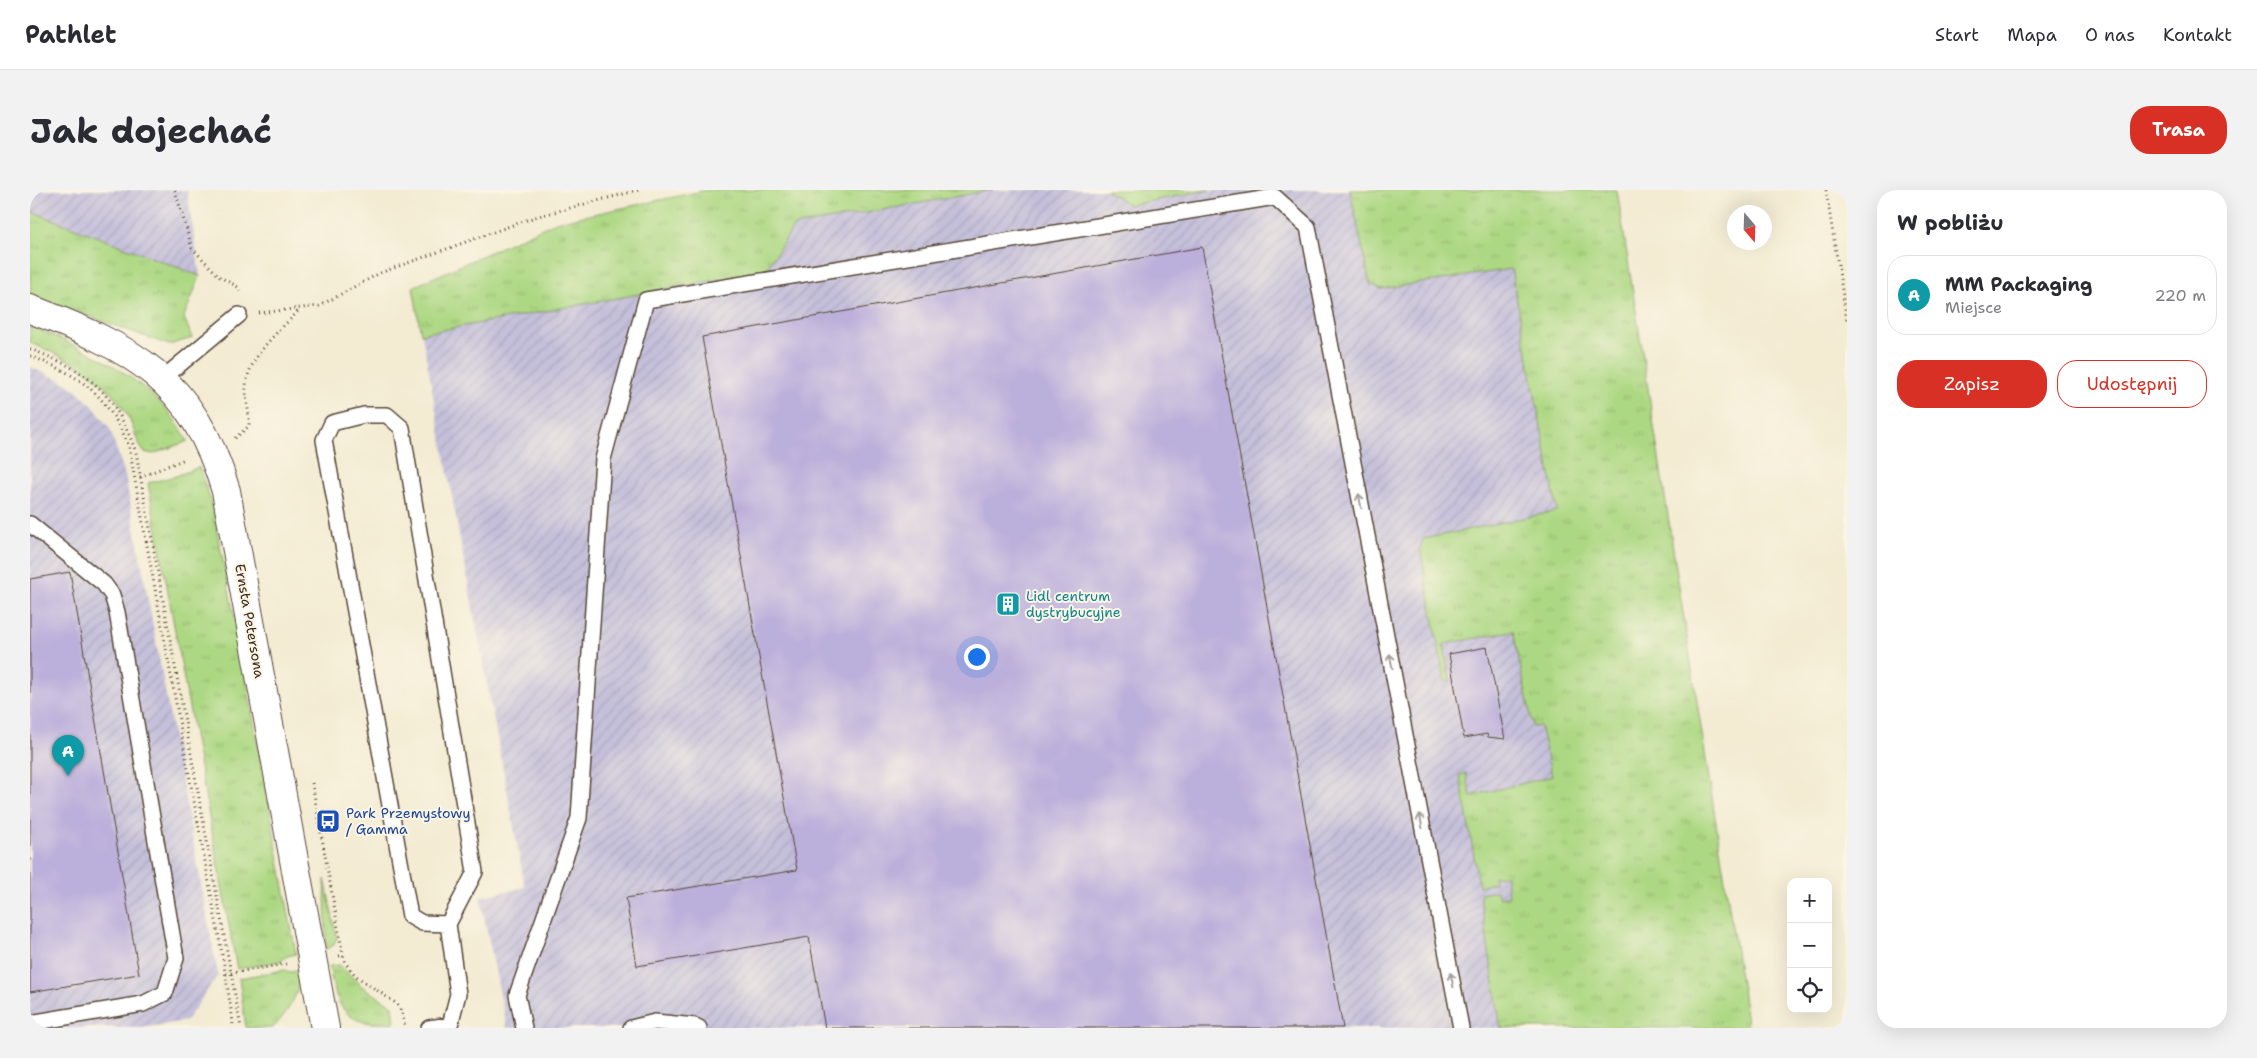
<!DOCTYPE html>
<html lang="pl">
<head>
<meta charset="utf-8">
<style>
	:root { --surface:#fff; --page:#f2f2f3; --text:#2b2b33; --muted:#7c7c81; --line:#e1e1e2; --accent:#d93025 }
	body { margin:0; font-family:"Shantell Sans",sans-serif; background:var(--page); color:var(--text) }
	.controls { position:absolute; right:15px; bottom:15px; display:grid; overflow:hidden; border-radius:10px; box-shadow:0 5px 20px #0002 }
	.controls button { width:45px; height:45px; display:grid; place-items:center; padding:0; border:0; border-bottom:1px solid var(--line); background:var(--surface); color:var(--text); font:25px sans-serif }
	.compass { position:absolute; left:1697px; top:15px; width:45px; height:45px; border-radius:50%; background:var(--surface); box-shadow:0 5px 20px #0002; rotate:161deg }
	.you { position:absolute; left:946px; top:466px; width:18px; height:18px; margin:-12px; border:4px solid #fff; border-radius:50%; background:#1a73e8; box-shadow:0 0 0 8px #1a73e833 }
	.badge { display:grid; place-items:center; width:32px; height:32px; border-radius:50%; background:var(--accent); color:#fff; font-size:16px; font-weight:700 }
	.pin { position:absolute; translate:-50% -41px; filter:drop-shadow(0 1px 2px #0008) }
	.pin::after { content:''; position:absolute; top:26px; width:18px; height:15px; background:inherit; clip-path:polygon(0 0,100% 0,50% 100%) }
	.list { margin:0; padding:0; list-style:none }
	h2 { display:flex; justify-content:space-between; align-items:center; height:65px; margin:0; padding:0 20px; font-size:21px }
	h2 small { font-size:16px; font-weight:400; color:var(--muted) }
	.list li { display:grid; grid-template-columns:32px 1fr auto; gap:15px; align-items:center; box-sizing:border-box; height:80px; margin:0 10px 10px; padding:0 10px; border:1px solid var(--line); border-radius:20px }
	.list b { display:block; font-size:19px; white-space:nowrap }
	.list p { margin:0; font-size:16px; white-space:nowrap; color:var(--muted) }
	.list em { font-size:16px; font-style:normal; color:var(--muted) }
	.actions { display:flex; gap:10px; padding:15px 20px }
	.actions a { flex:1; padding:11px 0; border:1px solid var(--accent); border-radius:20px; text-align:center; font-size:18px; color:var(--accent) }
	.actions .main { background:var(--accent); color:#fff }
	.icon { flex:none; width:28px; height:28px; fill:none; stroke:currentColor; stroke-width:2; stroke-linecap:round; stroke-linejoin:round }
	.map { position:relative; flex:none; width:1817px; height:838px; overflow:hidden; border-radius:20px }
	header { display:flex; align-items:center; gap:30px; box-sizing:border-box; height:70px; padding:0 25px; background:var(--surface); border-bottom:1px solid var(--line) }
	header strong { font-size:24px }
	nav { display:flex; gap:28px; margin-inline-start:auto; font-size:18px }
	.intro { display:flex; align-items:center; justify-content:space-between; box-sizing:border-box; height:120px; padding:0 30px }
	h1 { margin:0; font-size:35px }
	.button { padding:12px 22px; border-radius:20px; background:var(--accent); color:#fff; font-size:18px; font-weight:700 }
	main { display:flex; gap:30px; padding:0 30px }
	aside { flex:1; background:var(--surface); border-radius:20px; box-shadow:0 5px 20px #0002 }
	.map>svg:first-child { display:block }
</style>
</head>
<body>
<header>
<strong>Pathlet</strong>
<nav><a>Start</a><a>Mapa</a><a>O nas</a><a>Kontakt</a></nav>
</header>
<div class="intro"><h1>Jak dojechać</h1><a class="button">Trasa</a></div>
<main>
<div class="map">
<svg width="1817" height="838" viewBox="0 0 1817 838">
	<defs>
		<pattern id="industrial-furrows" width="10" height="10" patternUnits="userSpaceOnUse" patternTransform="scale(1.25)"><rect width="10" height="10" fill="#c5c0da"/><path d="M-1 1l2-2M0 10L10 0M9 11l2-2" fill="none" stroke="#aaa5bb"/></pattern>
		<pattern id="grass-tufts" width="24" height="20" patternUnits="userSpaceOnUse" patternTransform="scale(1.25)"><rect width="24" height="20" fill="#add883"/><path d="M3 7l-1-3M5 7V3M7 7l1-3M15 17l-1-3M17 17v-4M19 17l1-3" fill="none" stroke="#96ba71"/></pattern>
	</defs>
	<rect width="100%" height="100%" fill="#fcf5e5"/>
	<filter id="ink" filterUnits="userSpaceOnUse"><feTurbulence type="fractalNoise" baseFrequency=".02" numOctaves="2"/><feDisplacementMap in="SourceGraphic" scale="10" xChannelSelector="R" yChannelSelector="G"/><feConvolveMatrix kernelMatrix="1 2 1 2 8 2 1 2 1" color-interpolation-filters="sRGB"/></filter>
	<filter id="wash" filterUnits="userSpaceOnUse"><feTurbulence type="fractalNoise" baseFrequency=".0096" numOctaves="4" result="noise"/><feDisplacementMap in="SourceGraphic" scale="20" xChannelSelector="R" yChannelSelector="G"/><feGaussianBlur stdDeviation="1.12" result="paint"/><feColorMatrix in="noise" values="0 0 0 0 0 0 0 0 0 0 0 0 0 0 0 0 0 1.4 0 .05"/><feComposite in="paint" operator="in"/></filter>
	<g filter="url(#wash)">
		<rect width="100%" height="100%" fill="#f3ebd2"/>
		<path fill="url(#industrial-furrows)" d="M0 0H157L170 86 0 21Z
			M677 0H1587L1718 838H477L450 707 495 697 383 97 526 32Z
			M0 177 31 190 46 200 63 216 80 239 95 285 188 785 156 831 112 838H0Z"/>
		<path fill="url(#grass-tufts)" stroke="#748150" d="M677 0H962L764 36 735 81 391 144 383 97 526 32Z
			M1076 0H1180L1099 15Z
			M1320 0H1587L1718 838H1471L1450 704 1467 701 1469 708 1478 706 1476 685 1464 687 1465 693 1449 696 1430 585 1436 583 1441 606 1522 586 1510 536 1503 537 1483 441 1414 454 1420 491 1415 492 1390 358 1393 349 1527 321 1481 79 1351 99 1340 94Z
			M0 21 170 86 154 127 162 148 139 155 0 105Z
			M0 136C63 162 124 189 158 251L123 264 114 262C106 252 104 237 98 226 75 187 41 169 0 153Z
			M169 277 181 312 207 439 266 764 257 766 251 771 207 779 118 293 146 286Z
			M295 689 307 748 304 755 296 759Z
			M309 775 333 797 363 816 365 832C316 838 307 820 299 776Z
			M254 780 260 782 268 781C272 802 257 823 243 838H216L209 788Z"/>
		<g id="blocks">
			<path fill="#bbafdb" d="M1172 57 1313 838H795L779 747 607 776 596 708 767 680 672 147Z
				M40 382 109 784 0 802V389Z
				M1457 457 1475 549 1458 547 1457 544 1434 548 1419 464Z"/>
		</g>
	</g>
	<g filter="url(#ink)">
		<use href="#blocks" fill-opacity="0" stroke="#574739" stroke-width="1"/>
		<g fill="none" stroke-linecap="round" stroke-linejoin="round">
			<g stroke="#574739" stroke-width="18">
				<path id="lane" d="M132 189 209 125
					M0 334 74 394 82 405 87 422 146 768 135 803 113 814 0 833
					M399 838 420 835 428 804 418 734 445 682 372 238 357 225H334L302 233 294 250 380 726 392 733 418 734
					M494 838 487 805 549 628 573 269 616 110 1245 7 1278 37 1431 838
					M601 838 625 832 665 836 669 838"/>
			</g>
			<g stroke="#574739" stroke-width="30">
				<path id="secondary" d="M0 119C103 158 163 189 196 301L295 838"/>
			</g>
			<path stroke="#574739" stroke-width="3" stroke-dasharray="1 4" stroke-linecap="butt" d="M145 0 162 58 190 87 208 97 211 103
				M1796 0 1817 131
				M229 123 289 116 350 83 505 27 609 0
				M0 159C60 182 83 200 106 262L211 838
				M0 166C52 186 77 204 99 257L194 775 203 832 202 838
				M205 248 219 236C220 222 215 209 216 197 218 165 250 141 270 119
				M110 287 155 269
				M282 593 313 765
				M309 766 313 765 316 774 326 786 367 814 372 823 375 838
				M196 784 256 774"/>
			<use href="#lane" stroke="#fff" stroke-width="15"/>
			<use href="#secondary" stroke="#fff" stroke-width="28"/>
		</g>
		<defs><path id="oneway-shaft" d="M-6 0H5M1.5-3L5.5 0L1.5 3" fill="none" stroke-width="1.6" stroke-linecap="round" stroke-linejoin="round" transform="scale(1.25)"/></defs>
		<g stroke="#a79f9a">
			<use href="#oneway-shaft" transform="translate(1330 311) rotate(-101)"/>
			<use href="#oneway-shaft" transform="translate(1361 471) rotate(-101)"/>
			<use href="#oneway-shaft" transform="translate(1391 631) rotate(-101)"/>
			<use href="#oneway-shaft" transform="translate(1422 790) rotate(-101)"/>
		</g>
	</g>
	<defs>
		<g id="building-square" transform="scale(1.25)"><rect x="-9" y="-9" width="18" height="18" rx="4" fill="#0f9aa8" stroke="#fcf5e5"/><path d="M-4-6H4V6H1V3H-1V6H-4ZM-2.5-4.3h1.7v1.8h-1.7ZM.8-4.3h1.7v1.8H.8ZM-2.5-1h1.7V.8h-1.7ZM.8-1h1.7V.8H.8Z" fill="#fff"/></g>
		<g id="bus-square" transform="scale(1.25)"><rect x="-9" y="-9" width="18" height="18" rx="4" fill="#1a4fb4" stroke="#fcf5e5"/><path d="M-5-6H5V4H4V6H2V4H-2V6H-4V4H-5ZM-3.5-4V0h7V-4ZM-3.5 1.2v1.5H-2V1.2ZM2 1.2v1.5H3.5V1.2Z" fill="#fff"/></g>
	</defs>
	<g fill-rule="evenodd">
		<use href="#building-square" x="978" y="414"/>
		<use href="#bus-square" x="298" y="631"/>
	</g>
	<g text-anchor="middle" stroke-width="4" stroke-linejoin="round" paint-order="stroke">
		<g font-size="14" fill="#0d838f" stroke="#fcf5e5" text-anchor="start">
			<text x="996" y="411">Lidl centrum<tspan x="996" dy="16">dystrybucyjne</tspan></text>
		</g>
		<g font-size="14" fill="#3b2a1e" stroke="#fcf5e5">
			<text transform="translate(220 431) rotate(80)" y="5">Ernsta Petersona</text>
		</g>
		<g font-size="14" fill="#164399" stroke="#fcf5e5" text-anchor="start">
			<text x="316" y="628">Park Przemysłowy<tspan x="316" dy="16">/ Gamma</tspan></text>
		</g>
	</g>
</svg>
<div class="controls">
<button>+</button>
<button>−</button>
<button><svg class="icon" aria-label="locate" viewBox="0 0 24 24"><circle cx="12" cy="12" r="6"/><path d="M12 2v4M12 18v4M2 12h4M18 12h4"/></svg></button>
</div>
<svg class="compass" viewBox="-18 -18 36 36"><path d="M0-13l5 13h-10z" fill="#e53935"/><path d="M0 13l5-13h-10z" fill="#7c7c81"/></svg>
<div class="you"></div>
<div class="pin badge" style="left:38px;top:586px;background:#0f9aa8">A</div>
</div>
<aside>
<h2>W pobliżu<small></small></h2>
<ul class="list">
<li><span class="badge" style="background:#0f9aa8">A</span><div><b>MM Packaging</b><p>Miejsce</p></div><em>220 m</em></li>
</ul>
<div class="actions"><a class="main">Zapisz</a><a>Udostępnij</a></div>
</aside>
</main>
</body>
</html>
